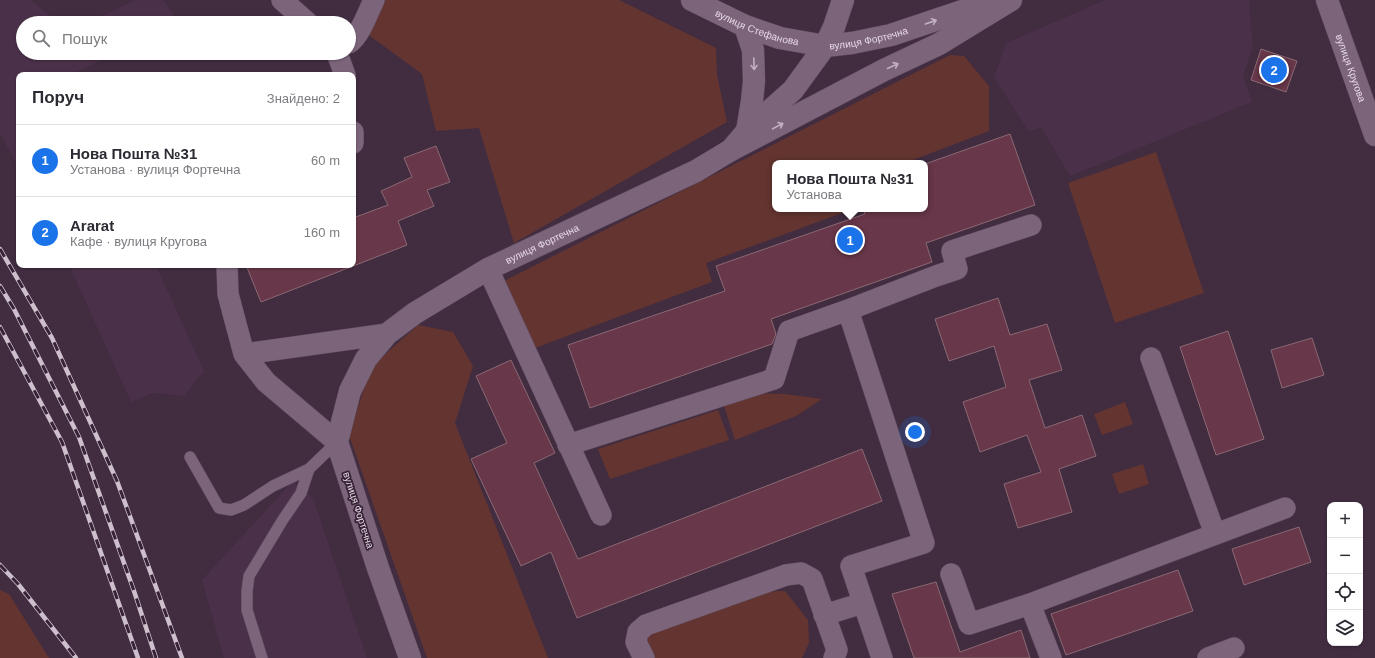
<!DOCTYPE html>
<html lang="uk">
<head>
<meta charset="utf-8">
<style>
	:root { --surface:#fff; --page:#f2f2f3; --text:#2b2b33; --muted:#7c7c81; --line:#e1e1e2; --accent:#1a73e8 }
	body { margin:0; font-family:Helvetica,sans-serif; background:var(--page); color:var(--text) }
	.controls { position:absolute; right:12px; bottom:12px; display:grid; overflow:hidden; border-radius:8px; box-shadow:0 1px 3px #0004 }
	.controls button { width:36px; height:36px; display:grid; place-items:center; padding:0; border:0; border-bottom:1px solid var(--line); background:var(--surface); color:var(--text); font:20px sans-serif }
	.you { position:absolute; left:915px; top:432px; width:14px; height:14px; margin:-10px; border:3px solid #fff; border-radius:50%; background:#1a73e8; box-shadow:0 0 0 6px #1a73e833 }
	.badge { display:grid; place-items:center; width:26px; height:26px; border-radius:50%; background:var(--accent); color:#fff; font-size:13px; font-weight:700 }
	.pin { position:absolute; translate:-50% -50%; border:2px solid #fff; box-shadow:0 1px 4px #0006 }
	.popup { position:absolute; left:772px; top:160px; width:156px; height:52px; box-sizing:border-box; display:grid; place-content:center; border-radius:8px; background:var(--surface); filter:drop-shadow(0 1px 3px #0005); font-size:13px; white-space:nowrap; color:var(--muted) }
	.popup b { font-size:15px; color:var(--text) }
	.popup::after { content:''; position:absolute; left:50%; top:100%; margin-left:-8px; border:8px solid transparent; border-top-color:var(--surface) }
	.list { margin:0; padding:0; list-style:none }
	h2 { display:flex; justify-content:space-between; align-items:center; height:52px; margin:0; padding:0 16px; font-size:17px }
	h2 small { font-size:13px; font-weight:400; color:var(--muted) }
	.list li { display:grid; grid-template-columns:26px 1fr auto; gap:12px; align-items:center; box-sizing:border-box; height:72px; padding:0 16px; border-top:1px solid var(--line) }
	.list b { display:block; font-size:15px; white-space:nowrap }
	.list p { margin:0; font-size:13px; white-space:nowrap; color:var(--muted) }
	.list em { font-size:13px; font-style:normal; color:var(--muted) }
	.icon { flex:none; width:22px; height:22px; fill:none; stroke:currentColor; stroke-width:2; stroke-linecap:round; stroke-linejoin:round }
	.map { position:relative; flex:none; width:1375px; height:658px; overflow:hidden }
	.search { position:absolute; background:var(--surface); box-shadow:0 1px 3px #0004; left:16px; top:16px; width:340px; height:44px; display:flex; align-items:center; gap:10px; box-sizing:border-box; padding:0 14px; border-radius:22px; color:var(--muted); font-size:15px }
	.panel { position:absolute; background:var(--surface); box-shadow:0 1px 3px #0004; left:16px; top:72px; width:340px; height:196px; border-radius:8px }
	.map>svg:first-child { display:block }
</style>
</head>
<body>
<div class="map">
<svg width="1375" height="658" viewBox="0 0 1375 658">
	<rect width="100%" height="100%" fill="#412c40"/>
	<path fill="#4b304a" d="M0 0H31L58 23H23V53H115L71 75H19V168L0 134Z
		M135 0H163L179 23H88Z
		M1105 0H1249L1253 47 1243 75 1252 102 1070 176 1041 127 1029 132 994 77 1006 43Z
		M69 265H156L204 371 184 396 153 393 131 402Z
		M293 481 313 498 367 658H224L202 580Z"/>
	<path fill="#643530" d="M383 0H619L716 48 717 75 727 122 514 243 479 128 436 131 422 74 366 33Z
		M950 55 964 56 989 86V131L905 163H775V209H853L706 263 712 282 535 348 504 281Z
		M1156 152 1204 293 1115 323 1068 183Z
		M418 325 453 332 473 366 455 423 548 658H427L349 435 371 367Z
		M729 393 785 394 822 399 796 416 735 440 721 396Z
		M1125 402 1133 424 1102 435 1094 414Z
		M718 410 729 440 610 479 598 449Z
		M1143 464 1149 484 1119 494 1112 474Z
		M0 590 9 594 49 658H0Z
		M785 591 808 620 809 643 802 658H648L646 638 659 623 749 592Z"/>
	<path fill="#683749" stroke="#8b6974" d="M1261 49 1297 61 1286 92 1251 80Z
		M1010 134 1035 205 926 243 932 262 771 319 776 334 772 344 590 408 568 345 725 291 716 266 865 214 863 209H925V164Z
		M436 146 450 182 427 190 434 206 398 221 407 245 261 302 246 265H353V218L388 205 381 191 412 177 404 158Z
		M998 298 1010 335 1047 324 1062 370 1029 380 1045 428 1082 415 1096 456 1059 469 1072 512 1018 528 1004 484 1041 472 1027 435 980 452 963 402 1006 387 994 346 949 361 935 319Z
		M1228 331 1264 439 1216 455 1180 347Z
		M1312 338 1324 375 1282 388 1271 350Z
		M511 360 555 453 534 463 578 559 862 449 882 501 577 618 551 552 521 566 471 459 507 443 476 376Z
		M1299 527 1311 562 1244 585 1232 549Z
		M1178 570 1193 611 1066 655 1051 614Z
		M936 582 960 652 1021 630 1030 658H914L892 594Z"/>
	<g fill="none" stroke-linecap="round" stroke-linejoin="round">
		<g stroke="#5d4b5d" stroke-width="12">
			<path id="service" d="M190 457 219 508 231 510 244 505 273 486 309 469
				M262 658 247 610V591L249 576 282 521 301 493 309 469 337 442"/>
		</g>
		<g stroke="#5d4b5d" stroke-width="22">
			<path id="minor" d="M282 0 308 23
				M349 43C360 36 368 12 374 0
				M337 53 345 75
				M353 132V143
				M227 265 228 294 244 354 266 382 337 442
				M488 269 601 515
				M244 354 387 334
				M1151 358 1215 534
				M568 445 774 379 789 331 848 310
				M951 574 969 624 1030 604 1285 508
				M1030 604 1051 658
				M824 615 863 603
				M644 658 636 642 638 632 646 625 786 575 801 573 812 579 837 650 834 658
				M882 658 851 566 924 543 848 310 936 276 957 269 952 251 1031 225
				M1208 658 1234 648"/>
		</g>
		<g stroke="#5d4b5d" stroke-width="23">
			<g id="tertiary">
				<path id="s1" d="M1327 0 1375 135"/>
				<path id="s2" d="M410 658 378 568 337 442 350 391 366 359 387 334 415 313 488 269 696 171 731 150 747 131 793 90 825 46"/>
			</g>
		</g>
		<g stroke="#5d4b5d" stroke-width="23">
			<g id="secondary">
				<path id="s3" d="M692 0 745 26 780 38 825 46 852 43 891 35 995 0"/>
				<path d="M745 26 753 50 754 81 752 101 747 131"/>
				<path d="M825 46 834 27 843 0"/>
				<path d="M731 150 884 70 939 44 1011 0"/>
			</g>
		</g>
		<use href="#service" stroke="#7c647b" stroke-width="11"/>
		<use href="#minor" stroke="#7c647b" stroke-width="21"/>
		<use href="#tertiary" stroke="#7c647b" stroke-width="22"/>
		<use href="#secondary" stroke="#7c647b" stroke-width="22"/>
		<g stroke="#cebfcd" stroke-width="4.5">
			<path id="rail" d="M0 249 52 338 117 481 182 658
				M0 286 14 309 79 437 134 591 156 658
				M0 327 62 442 138 658
				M0 565 18 584 76 658"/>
		</g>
		<use href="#rail" stroke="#372236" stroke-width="3" stroke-dasharray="9" stroke-linecap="butt"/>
	</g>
	<defs><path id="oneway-shaft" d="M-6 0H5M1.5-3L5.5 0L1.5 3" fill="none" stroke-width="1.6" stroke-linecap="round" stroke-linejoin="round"/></defs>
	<g stroke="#c2b1c1">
		<use href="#oneway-shaft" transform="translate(931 22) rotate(-19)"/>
		<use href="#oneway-shaft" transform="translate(754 64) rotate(88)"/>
		<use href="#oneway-shaft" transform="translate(893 66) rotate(-25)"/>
		<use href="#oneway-shaft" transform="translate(778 126) rotate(-28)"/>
	</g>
	<g text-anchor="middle" stroke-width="3.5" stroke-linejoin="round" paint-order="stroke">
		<g font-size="10" fill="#e8dae7" stroke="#372236">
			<text dy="4" stroke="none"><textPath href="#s3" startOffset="71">вулиця Стефанова</textPath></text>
			<text dy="4" stroke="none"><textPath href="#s3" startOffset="186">вулиця Фортечна</textPath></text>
			<text dy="4" stroke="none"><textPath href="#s1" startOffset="72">вулиця Кругова</textPath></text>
			<text dy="4" stroke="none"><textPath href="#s2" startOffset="529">вулиця Фортечна</textPath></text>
			<text transform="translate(359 510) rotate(72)" y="4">вулиця Фортечна</text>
		</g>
	</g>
</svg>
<div class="controls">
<button>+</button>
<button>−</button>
<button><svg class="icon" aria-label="locate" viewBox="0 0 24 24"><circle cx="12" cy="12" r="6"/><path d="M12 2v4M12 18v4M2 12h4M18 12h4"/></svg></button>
<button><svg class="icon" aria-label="layers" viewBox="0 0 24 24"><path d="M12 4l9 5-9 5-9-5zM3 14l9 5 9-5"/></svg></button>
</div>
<div class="you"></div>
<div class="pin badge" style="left:850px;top:240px">1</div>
<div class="popup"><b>Нова Пошта №31</b>Установа</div>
<div class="pin badge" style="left:1274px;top:70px">2</div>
<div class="search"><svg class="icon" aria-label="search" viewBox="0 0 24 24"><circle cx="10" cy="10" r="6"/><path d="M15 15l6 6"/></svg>Пошук</div>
<section class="panel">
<h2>Поруч<small>Знайдено: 2</small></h2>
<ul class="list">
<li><span class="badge">1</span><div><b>Нова Пошта №31</b><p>Установа · вулиця Фортечна</p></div><em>60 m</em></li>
<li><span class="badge">2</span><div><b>Ararat</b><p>Кафе · вулиця Кругова</p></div><em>160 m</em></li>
</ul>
</section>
</div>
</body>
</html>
